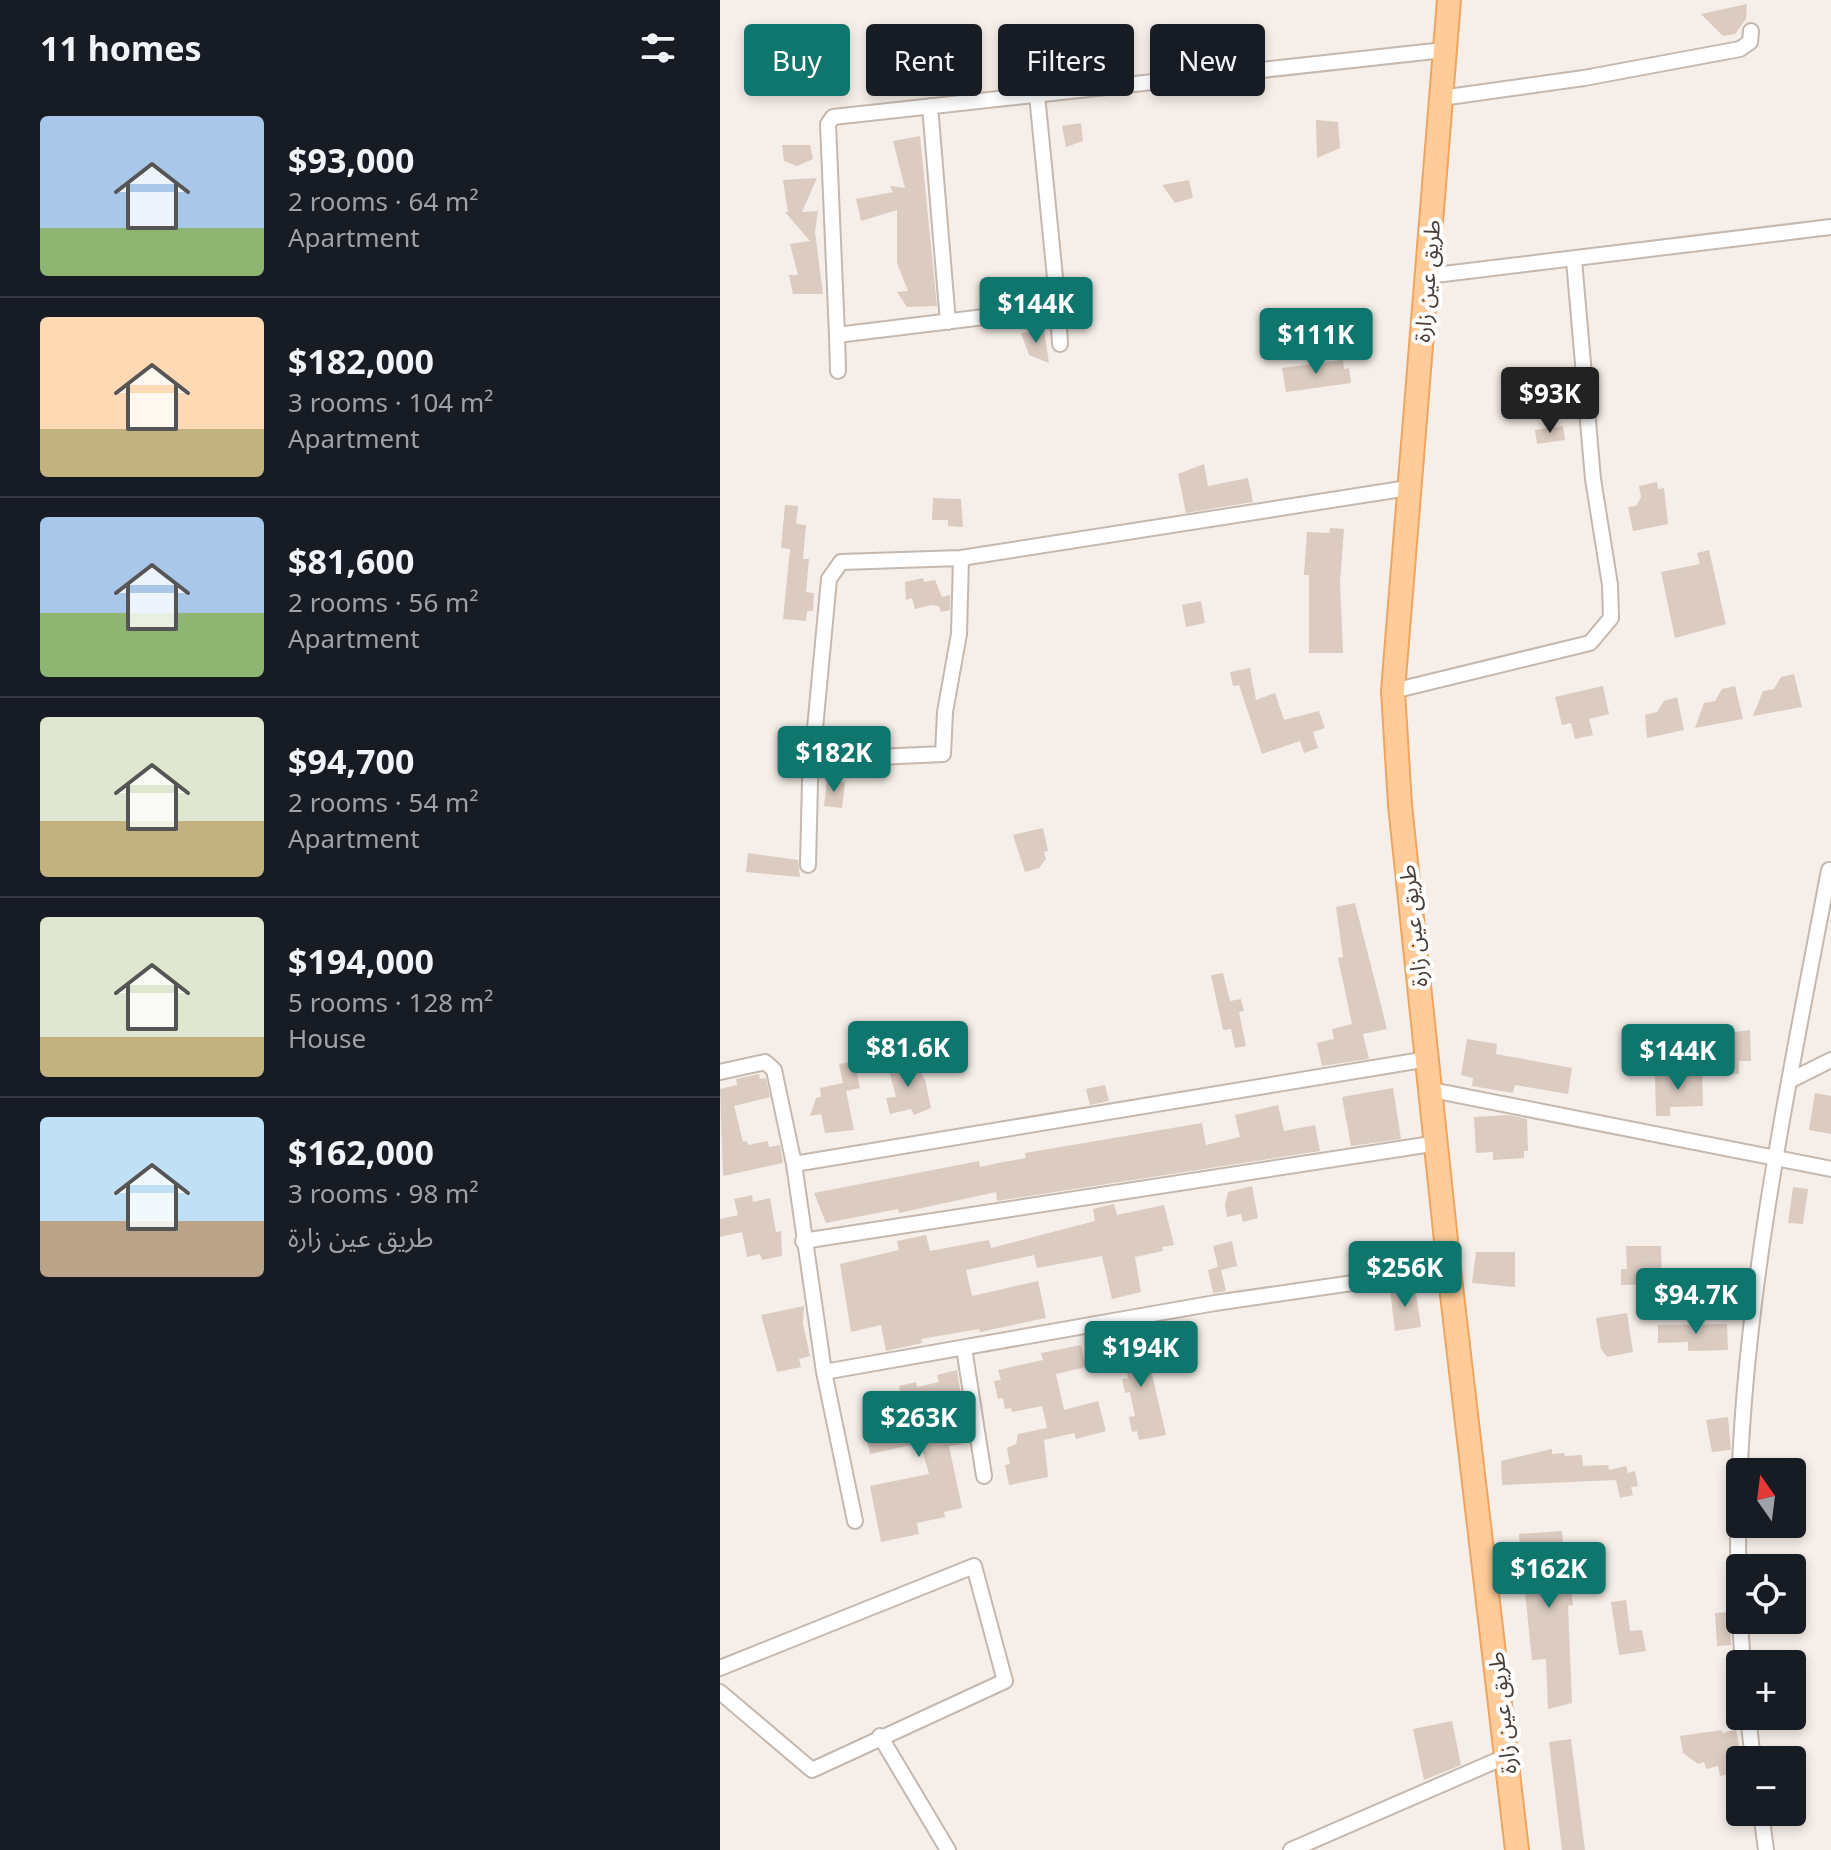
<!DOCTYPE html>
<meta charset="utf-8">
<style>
body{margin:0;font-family:"Noto Sans","Noto Sans Arabic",sans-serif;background:#20242c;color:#f1f3f6;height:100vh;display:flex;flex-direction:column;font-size:30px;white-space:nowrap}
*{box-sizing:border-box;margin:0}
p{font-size:26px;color:#9ea1a6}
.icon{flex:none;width:44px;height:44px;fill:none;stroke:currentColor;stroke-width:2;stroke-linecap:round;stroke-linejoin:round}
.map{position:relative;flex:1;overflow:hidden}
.side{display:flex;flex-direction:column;background:#171b24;width:720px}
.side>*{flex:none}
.hud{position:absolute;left:24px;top:24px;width:760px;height:72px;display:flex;gap:16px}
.needle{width:52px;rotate:346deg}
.fabs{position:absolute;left:1006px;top:1458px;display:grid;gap:16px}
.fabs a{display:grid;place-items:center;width:80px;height:80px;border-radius:8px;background:#171b24;box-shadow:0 4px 12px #0003;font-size:40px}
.price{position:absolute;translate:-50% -68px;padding:0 18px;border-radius:8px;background:#0f766e;color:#fff;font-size:26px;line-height:52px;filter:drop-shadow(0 2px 4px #0008)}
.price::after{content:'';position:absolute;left:50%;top:48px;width:24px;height:18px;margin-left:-12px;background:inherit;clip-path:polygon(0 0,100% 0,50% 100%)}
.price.on{background:#222;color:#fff}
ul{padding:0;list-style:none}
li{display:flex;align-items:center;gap:24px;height:200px;padding:0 40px}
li+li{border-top:2px solid #363941}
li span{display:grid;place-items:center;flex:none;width:224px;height:160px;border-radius:8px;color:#555}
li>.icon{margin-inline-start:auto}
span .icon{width:96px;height:96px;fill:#fffc;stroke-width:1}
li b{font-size:34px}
h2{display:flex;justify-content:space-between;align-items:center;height:96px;padding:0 40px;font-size:34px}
.tag{padding:0 28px;border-radius:8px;background:#171b24;box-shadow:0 4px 12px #0003;font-size:28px;line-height:72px}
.tag.on{background:#0f766e;color:#fff}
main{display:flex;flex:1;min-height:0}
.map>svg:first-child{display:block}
.building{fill:#dbcbc1}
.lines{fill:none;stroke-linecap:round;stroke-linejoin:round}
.street-casing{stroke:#c5b8ae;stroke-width:18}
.primary-casing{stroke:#eda560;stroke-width:26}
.street{stroke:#fff;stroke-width:14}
.primary{stroke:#fc9;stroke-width:22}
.labels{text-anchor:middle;stroke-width:8;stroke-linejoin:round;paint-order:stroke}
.street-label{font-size:22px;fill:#4a3e37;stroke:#fff}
</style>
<main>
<section class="side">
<h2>11 homes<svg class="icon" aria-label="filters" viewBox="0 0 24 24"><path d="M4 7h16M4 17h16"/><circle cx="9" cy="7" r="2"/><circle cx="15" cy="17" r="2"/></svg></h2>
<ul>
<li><span style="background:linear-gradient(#a9c7e8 70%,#8fb573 0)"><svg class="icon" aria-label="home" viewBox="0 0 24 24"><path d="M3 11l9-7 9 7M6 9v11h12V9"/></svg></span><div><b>$93,000</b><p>2 rooms · 64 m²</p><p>Apartment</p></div></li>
<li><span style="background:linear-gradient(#ffd9b3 70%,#c2b280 0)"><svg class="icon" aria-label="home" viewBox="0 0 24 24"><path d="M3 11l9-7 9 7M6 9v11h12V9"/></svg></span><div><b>$182,000</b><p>3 rooms · 104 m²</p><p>Apartment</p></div></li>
<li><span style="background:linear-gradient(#a9c7e8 60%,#8fb573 0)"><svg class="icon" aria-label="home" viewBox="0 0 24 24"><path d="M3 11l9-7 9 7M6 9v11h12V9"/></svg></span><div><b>$81,600</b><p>2 rooms · 56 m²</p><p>Apartment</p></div></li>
<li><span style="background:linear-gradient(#dfe7d0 65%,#c2b280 0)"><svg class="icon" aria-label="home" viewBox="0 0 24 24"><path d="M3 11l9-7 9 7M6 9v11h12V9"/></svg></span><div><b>$94,700</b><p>2 rooms · 54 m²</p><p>Apartment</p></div></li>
<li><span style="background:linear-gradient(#dfe7d0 75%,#c2b280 0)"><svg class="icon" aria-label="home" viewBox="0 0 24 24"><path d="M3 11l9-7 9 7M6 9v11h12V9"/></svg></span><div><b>$194,000</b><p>5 rooms · 128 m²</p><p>House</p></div></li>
<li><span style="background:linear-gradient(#bfe0f5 65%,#b9a48a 0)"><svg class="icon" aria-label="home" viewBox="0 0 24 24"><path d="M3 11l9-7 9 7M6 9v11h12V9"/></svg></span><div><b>$162,000</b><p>3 rooms · 98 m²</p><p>طريق عين زارة</p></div></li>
</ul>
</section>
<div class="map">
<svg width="1111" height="1850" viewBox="0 0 1111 1850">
<rect width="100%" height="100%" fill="#f6efe9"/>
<path class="building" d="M1027,4L1026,19L1015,34L1003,36L981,14Z
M248,49L256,77L238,78L230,50Z
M596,120L618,122L620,148L597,158Z
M361,123L363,141L346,147L342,126Z
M200,136L217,306L187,307L177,292L188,291L177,263V210L141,221L136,199L173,192L170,186L185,188L173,141Z
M62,145H90L93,159L77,166L64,161Z
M97,178L82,212L98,211L95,232L103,294H73L69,275H78L70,244L90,241L65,212H68L63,180Z
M469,180L473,198L455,203L442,185Z
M324,330L329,363L309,355L301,333Z
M623,360L624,369L629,368L631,383L566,392L562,368Z
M843,426L845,440L817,444L815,430Z
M484,464L488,486L528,478L533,502L466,513L458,474Z
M937,482L938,489L944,488L948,524L913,531L908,507L916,506L921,497L919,486Z
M213,498L241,499L243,527L228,526V520H212Z
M65,505L78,506L76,524L86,525L83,559H89L86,592L94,593L93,611H87L86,621L63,619L70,549L61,548Z
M610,528L624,529L620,582L623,653H589V575H584L587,532L609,533Z
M989,550L1006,624L955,638L941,572L980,564L977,553Z
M203,578L204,582L215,580L222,597L230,595V610L221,612L219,606L211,605L195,609L192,598L186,600L185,582Z
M481,601L485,623L466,627L462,605Z
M530,668L536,700L555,693L564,720L599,711L605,728L593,732L598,748L584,753L580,741L542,754L519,685L513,686L510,672Z
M1074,674L1082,707L1033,716L1043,691L1054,689L1061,677Z
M883,686L889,714L869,719L873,735L855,739L851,723L842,725L835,697Z
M1015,686L1023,719L975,728L984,703L995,701L1002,689Z
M957,697L964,730L927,738L925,715L937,712L944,701Z
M107,780L125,782L122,808L104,806Z
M323,828L328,851L324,852L326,859L319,868L305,872L293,835Z
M28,853L78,860L80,877L26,872Z
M635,903L667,1029L643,1034L649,1059L602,1066L597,1043L614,1039L612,1029L632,1024L618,958L623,957L616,907Z
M503,973L510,1001L521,999L524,1011L519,1012L526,1046L515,1048L511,1029L503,1030L491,975Z
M1030,1030L1031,1061H1019V1074L985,1075L984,1044L999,1043V1034Z
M747,1039L777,1044L776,1054L852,1068L848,1094L795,1085L793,1093L752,1086L753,1078L741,1075Z
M185,1059L196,1066L205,1079L211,1108L194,1115L191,1109L170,1114L166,1098L176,1097L169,1071L176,1070L174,1062Z
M134,1061L140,1088L126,1091L134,1130L105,1133L101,1114L90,1116L96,1098L101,1097L100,1088L123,1083L119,1064Z
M982,1072L983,1106L950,1107V1116H936L935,1075Z
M39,1074L40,1079L46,1078L50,1097L14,1106L23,1142L27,1141L28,1145L48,1141L49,1147L60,1145L63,1163L3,1176L0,1089L17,1085L16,1079Z
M385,1085L389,1101L370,1105L366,1089Z
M673,1088L681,1139L631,1146L622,1097Z
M1095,1093L1111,1096V1134L1089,1130Z
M558,1105L564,1131L595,1125L600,1151L277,1201L276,1192L179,1213L178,1209L106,1223L94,1193L259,1161L260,1167L278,1163L306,1158L305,1153L482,1123L486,1145L520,1137L515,1115Z
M789,1115L807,1119L808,1151H804V1158L773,1160V1152L756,1153L754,1117Z
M532,1186L538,1218L523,1222L521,1214L507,1217L505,1205L508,1192Z
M1073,1187L1088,1189L1083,1224L1068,1223Z
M32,1195L33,1202L50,1198L56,1232L61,1231L62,1256L42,1260L40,1254L27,1257L22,1232L0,1237V1219L18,1215L14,1199Z
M394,1204L397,1215L444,1205L454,1245L442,1247L443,1251L415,1257L421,1292L392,1299L382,1256L317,1268L314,1255L246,1270L252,1296L318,1281L326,1318L260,1332L259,1329L201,1339L202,1343L166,1351L161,1325L131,1332L120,1264L179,1250L177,1241L206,1235L210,1251L269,1240L271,1248L375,1221L373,1209Z
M512,1241L517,1266L501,1270L506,1291L493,1293L488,1270L498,1267L493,1246Z
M906,1246H941L942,1284L901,1285V1269H907Z
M756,1252H795V1287L752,1283Z
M695,1287L701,1327L675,1331L670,1290Z
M84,1306L83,1324L90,1356L79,1359L81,1367L57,1372L41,1315Z
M907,1313L913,1352L887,1357L881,1349L876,1318Z
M1007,1324L1008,1350L968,1351V1342L938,1343V1325Z
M423,1335L446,1435L419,1440L417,1431L412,1432L409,1417L415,1416L410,1392L405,1393L402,1379L408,1378L404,1355L398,1356L395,1341Z
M361,1345L366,1367L336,1374L344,1410L378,1401L386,1431L356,1439L354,1433L324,1440L328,1477L289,1485L285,1465L290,1464L287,1448L296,1444L298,1434L327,1428L322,1406L292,1412L291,1408L285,1409L283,1398L278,1399L274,1381L281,1380L278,1370L323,1360L321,1353Z
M237,1370L241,1396L233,1398L242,1444L229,1446L242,1508L224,1512L225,1517L197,1523L199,1534L161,1542L150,1486L209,1474L200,1443L150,1454L144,1429L186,1420L179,1386L196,1382L197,1387L219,1382L217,1375Z
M1008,1417L1011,1450L992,1452L986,1420Z
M832,1449V1454L844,1453L845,1456L862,1455L863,1466L888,1465L889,1470L906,1466L908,1473L915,1471L918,1486L911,1487L913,1495L900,1498L896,1480L782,1485L781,1461Z
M842,1531L845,1570H849L853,1605L848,1606L852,1703L828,1709L826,1659L812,1660L799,1534Z
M906,1600L910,1631L922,1630L926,1651L899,1655L891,1602Z
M1009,1612L1011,1645L997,1646L995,1613Z
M732,1721L741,1765L704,1780L693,1729Z
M1002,1730V1733L1016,1730L1022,1759L1013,1761L1016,1773L1000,1776L998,1766L986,1769L984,1762L978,1764L963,1753L960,1736Z
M851,1739L865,1850H842L829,1742Z"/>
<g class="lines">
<defs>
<path id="street" d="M317,95L338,308L117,335L108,124L113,117L724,50
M721,98L864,78L1020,49L1030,42L1031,31
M210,106L228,322
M707,276L1111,227
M338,308L340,344
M117,335L118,371
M673,691L870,643L891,618L890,585L873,479L854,260
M92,760L223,754L225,712L239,634L241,558
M88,865L90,782L109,579L121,562L241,558L688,488
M0,1072L45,1062L54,1070L74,1164L104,1372L135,1521
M1069,1081L1111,1060
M712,1090L1111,1169
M74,1164L708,1059
M83,1241L718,1143
M244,1348L264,1476
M104,1372L495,1303L729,1269
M1023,1664C1000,1397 1060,1131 1109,870
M0,1668L254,1566L285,1681L92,1770L0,1692
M1028,1716L1033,1760
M160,1736L228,1850
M1041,1812L1046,1850
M571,1850L787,1756"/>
<path id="primary" d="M729,0L673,691L680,805L729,1269L797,1850"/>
</defs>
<use href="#street" class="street-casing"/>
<use href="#primary" class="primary-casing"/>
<use href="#street" class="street"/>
<use href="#primary" class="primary"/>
</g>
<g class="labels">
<g class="street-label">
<text transform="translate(707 281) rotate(-85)" y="8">طريق عين زارة</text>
<text transform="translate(693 926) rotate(-96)" y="8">طريق عين زارة</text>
<text transform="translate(782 1713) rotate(-96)" y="8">طريق عين زارة</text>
</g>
</g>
</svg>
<div class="fabs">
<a><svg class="needle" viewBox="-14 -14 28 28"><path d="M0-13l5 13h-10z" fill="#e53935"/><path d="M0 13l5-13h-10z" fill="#9ea1a6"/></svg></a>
<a><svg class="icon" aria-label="locate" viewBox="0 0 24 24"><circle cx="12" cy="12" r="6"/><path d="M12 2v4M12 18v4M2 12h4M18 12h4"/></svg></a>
<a>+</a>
<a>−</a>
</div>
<b class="price" style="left:316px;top:345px">$144K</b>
<b class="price" style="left:596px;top:376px">$111K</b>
<b class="price on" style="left:830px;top:435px">$93K</b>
<b class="price" style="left:114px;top:794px">$182K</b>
<b class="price" style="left:188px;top:1089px">$81.6K</b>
<b class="price" style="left:958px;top:1092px">$144K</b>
<b class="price" style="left:685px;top:1309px">$256K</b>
<b class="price" style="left:976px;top:1336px">$94.7K</b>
<b class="price" style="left:421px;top:1389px">$194K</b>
<b class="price" style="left:199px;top:1459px">$263K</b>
<b class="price" style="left:829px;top:1610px">$162K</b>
<div class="hud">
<a class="tag on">Buy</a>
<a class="tag">Rent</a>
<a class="tag">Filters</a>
<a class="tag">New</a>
</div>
</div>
</main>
